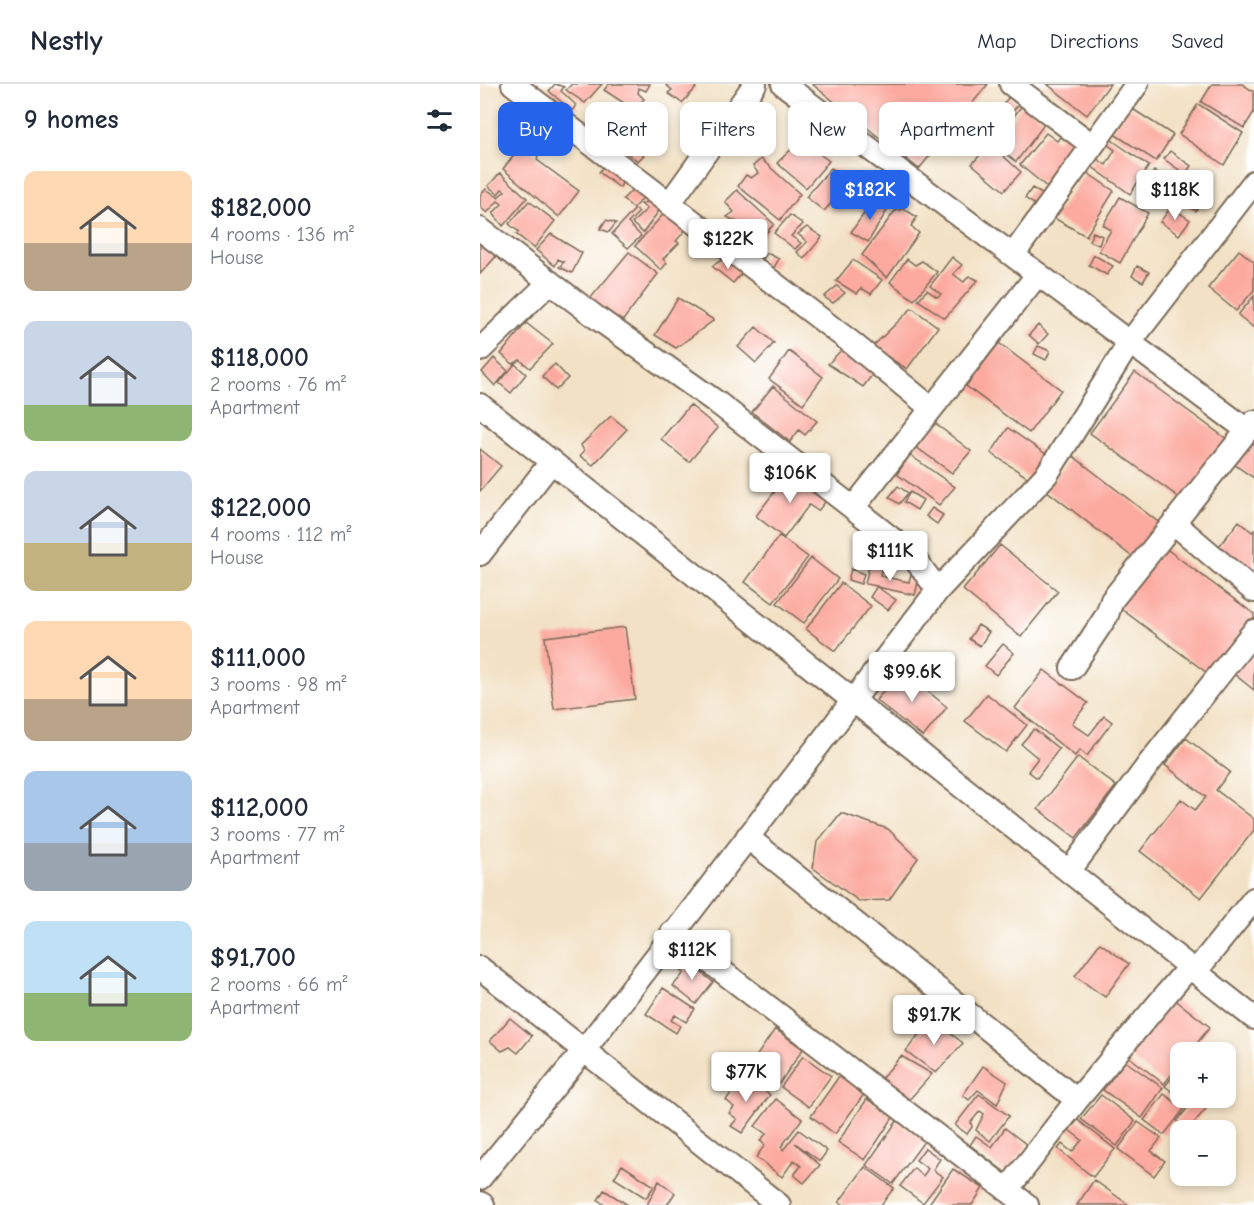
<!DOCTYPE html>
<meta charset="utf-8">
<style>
body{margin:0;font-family:"Comic Neue",sans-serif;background:#f6f6f7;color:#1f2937;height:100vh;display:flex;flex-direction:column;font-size:22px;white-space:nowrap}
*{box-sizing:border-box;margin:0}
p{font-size:20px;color:#747a83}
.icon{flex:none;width:33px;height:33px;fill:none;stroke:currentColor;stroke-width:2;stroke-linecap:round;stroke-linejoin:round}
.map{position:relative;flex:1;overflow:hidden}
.panel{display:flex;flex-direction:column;background:#fff;width:480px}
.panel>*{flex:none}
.guide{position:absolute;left:18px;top:18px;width:570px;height:54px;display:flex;gap:12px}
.fabs{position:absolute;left:690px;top:958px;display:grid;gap:12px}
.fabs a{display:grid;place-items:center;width:66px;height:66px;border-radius:12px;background:#fff;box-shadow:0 3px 9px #0003;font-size:30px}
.price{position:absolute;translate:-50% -51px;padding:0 14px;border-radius:6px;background:#fff;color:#222;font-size:20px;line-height:39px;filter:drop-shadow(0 2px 3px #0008)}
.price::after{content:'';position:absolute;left:50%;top:36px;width:18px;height:14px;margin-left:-9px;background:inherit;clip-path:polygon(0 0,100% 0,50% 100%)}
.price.active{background:#2563eb;color:#fff}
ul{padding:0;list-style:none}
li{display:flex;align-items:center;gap:18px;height:150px;padding:0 24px}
li span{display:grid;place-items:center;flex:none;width:168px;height:120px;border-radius:12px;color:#555}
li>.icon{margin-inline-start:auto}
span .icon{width:72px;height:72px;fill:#fffc;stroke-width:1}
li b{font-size:26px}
h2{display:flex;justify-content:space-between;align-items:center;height:72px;padding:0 24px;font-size:26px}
.tag{padding:0 21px;border-radius:12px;background:#fff;box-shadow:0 3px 9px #0003;font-size:21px;line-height:54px}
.tag.active{background:#2563eb;color:#fff}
header{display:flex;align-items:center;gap:36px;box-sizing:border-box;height:84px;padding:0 30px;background:#fff;border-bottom:2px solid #e0e1e3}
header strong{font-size:28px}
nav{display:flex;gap:33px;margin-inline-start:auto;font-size:21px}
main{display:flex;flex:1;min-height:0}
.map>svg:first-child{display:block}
.building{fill:#fcaa9f}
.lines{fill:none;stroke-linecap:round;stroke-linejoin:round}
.street-casing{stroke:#7b6a58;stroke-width:26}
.street{stroke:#fff;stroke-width:22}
</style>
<header>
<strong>Nestly</strong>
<nav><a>Map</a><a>Directions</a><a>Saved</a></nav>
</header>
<main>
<section class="panel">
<h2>9 homes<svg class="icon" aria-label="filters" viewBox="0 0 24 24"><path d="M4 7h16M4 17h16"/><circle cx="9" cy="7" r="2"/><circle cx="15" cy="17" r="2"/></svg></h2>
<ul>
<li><span style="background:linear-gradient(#ffd9b3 60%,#b9a48a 0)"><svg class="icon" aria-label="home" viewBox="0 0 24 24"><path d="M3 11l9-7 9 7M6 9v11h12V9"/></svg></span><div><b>$182,000</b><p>4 rooms · 136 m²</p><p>House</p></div></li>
<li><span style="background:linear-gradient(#c9d6e8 70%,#8fb573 0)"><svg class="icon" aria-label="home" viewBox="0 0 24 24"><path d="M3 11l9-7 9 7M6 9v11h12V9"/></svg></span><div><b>$118,000</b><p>2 rooms · 76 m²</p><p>Apartment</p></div></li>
<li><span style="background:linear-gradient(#c9d6e8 60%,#c2b280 0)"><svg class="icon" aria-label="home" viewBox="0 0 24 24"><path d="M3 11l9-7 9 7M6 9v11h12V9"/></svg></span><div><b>$122,000</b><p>4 rooms · 112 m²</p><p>House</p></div></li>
<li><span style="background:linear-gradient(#ffd9b3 65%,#b9a48a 0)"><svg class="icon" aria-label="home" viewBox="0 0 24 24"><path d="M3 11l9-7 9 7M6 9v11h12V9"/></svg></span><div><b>$111,000</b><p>3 rooms · 98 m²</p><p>Apartment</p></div></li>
<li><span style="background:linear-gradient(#a9c7e8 60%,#9aa5b1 0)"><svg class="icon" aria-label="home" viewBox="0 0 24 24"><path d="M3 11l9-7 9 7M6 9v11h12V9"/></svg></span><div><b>$112,000</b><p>3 rooms · 77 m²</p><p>Apartment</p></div></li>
<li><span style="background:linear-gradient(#bfe0f5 60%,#8fb573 0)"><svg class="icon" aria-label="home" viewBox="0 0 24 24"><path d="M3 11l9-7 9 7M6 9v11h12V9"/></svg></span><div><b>$91,700</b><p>2 rooms · 66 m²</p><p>Apartment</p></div></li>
</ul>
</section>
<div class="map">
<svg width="774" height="1121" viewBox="0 0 774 1121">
<rect width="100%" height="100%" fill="#fff"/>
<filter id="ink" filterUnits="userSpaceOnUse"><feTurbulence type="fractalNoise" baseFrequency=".0167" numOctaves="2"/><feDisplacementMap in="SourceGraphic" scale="12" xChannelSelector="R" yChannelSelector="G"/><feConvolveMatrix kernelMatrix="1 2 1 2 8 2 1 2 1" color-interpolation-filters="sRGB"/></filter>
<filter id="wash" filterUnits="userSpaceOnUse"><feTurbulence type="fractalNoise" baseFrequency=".008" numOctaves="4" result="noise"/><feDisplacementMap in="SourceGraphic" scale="24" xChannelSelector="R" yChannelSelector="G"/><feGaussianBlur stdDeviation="1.35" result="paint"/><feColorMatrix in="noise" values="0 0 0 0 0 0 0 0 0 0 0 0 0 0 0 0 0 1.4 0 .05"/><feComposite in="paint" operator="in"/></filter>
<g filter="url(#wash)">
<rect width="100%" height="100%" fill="#f2e1c4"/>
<g id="blocks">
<path class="building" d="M75,0L84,3L81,7L96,21L92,27L69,7Z
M92,0H122L105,19L86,6Z
M129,0H170L166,7L159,4L158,9L164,15L154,26L170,38L166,43L181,53L158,77L128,55L149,29L147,24H142L144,19L124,6Z
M185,0H212L216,4L202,19L188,9L192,6Z
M332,0H508L439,85Z
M567,0H630L607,31Z
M732,0H762L774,8V28L764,44L721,18Z
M529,13L538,21L527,34L518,26Z
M543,20L566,38L536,78L513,60Z
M718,20L763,49L744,81L699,50Z
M648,22L693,51L676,77L631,48Z
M65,29L95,52L84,67L76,60L82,51L60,36Z
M65,43L67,49L77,51L73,59L60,50Z
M585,47L603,61L568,104L540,81L566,49L577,57Z
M488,50L499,58L490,70L479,62Z
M626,52L669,82L650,110L611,82L616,74L626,81L635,66L624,58Z
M321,56L349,77L326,104L297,79Z
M510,60L541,88L524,107L492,80Z
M42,61L58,72L57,76L99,107L79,133L23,85Z
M690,67L711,82L705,90L684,75Z
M281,75L320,110L300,136L258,102L266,91L271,94L278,89L273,82Z
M127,78L144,93L140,104L119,88Z
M351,84L359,89L351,97L357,102L365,92L378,104L366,121L356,114L344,127L326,113Z
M674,87L699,104L692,113L668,97Z
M606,88L634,107L606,152L574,134Z
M20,89L47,114L23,142L13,129L22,120L18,117L7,129L0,123V111L6,105L18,113L25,107L22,105L18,110L8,102Z
M708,101L725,110L716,127L699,118Z
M552,104L565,112L558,123L545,114Z
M153,105L164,113L153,124L143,115Z
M257,106L294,140L269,169L243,150L257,138L247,133L254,128L245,118Z
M640,113L668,129L640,179L619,167L631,146L623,141Z
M171,116L183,121L163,149L152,139L167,125L161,120Z
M49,117L75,137L54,164L36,150L39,148L29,140Z
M393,117L408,125L388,158L371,148Z
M691,123L710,136L699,151L680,138Z
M155,125L159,128L148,139L161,152L148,164L132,150Z
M188,125L209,142L196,157L199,159L183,175L187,179L181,186L155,162Z
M424,125L437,133L431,142L439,149L407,194L382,171L415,127Z
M310,131L323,140L311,152L321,159L315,165L294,149Z
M126,136L136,139L129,148L120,145Z
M327,143L342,153L324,175L317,168L327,158L318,150Z
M613,148L622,152L619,161L609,157Z
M71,150L102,169L92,189L79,183L84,178L78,175L75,182L56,166Z
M0,152L21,167L0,190Z
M759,166L774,178V206L756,227L728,204Z
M149,168L178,190L141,239L109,216Z
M287,169L299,175L293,185L280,179Z
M614,171L633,182L627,191L609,181Z
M472,173L482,181L473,190L484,198L489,192L498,196L465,234L438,216L447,206L457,213L461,210L450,202Z
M245,174L262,189L253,199L232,182Z
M427,175L435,181L442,177L457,188L434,216L410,198Z
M373,176L402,196L391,210L381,204L377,210L356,197Z
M657,182L669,188L663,198L652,192Z
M357,202L365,209L353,219L344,213Z
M774,212V244L758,231Z
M198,214L234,236L196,264L175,251Z
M432,224L458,243L427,285L392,263Z
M46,239L73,260L50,284L40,276L33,280L21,270Z
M558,241L568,250L559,260L549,251Z
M276,243L294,259L276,279L258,263Z
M519,259L581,306L549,349L486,302Z
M366,261L395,287L383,303L348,280Z
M558,262L570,267L566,276L554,270Z
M309,267L343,293L323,320L289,295Z
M14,274L28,287L15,302L2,288Z
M35,280L46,290L31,309L19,299Z
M75,280L88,294L76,306L62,292Z
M655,288L748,356L704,417L610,349Z
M293,302L337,337L325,351L319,346L310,358L272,328Z
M210,321L238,344L209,378L181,355Z
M131,332L147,345L113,381L100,372L104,367L101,361Z
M452,337L491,367L472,389L436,363Z
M528,344L570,373L553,397L511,369Z
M774,355V394L755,381Z
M0,365L21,382L0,407Z
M430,371L475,403L459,421L417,390Z
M593,372L682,441L655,475L566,406Z
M311,386L348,414L338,427L329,421L304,454L276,432Z
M418,402L428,409L419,420L409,413Z
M430,408L443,416L437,426L424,418Z
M452,424L463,431L457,440L446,432Z
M759,437L772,448L774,446V493L736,466Z
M299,452L328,473L293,519L265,498Z
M520,461L578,507L541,553L483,506Z
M681,461L774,530V542L734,594L636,521Z
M392,470L404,473L400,492L429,498L434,479L442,481L435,511L397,503L416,516L408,526L390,513L397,502L385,500Z
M331,474L358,495L324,539L297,519Z
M371,485L384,490L381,500L368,496Z
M361,499L391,522L355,567L326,545Z
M498,541L509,548L500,562L489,555Z
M145,543L155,615L74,625L65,553Z
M523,560L534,569L516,591L505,582Z
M774,564V606L754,590Z
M422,586L467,623L443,653L396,616Z
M564,586L608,619L592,639L609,651L624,632L632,638L607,672L600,666L595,672L535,624Z
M507,610L547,641L526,668L485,637Z
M554,645L579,665L557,694L548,687L558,674L541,660Z
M706,654L750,688L736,706L774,735V746L721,814L660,767L701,715L715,726L726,713L685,681Z
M598,673L636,702L596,754L558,725Z
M361,729L408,745L438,774L409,816L379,817L333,784L337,758Z
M620,859L649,880L625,913L595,892Z
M202,873L233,898L216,920L193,902L204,889L195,882Z
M183,904L215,925L206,938L195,931L191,936L200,942L196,949L166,930Z
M694,915L730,943L709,969H700V980L684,1000L648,972Z
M30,934L52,952L38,969L30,963L22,967L10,957Z
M451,935L483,959L456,989L426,967Z
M295,945L323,965L295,1006L267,986Z
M323,972L351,992L329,1023L301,1003Z
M421,972L452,990L428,1017L401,995Z
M645,977L683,1004L662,1034L623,1006Z
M503,982L527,998L517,1020L498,1006L489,1016L483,1011Z
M700,984V1014H735L708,1046L697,1037L709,1022L685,1002Z
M360,991L385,1009L355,1050L331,1032Z
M264,992L290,1011L262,1049L251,1042L257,1035L249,1029L254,1023L246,1016Z
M499,1010L529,1032L510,1057L496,1046L504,1030L500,1027L491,1038L492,1043L487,1050L475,1041Z
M684,1010L704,1025L684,1051L664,1036Z
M621,1011L655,1037L637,1062L601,1035Z
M296,1015L322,1035L301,1063L303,1066L319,1046L347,1067L340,1077L315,1059L340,1081L324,1099L314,1091L321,1082L314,1076L302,1093L276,1073L285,1061L280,1057L286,1050L275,1042Z
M387,1015L414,1032L385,1076L358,1058Z
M598,1036L635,1065L613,1093L578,1065L582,1060L592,1068L602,1056L589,1046Z
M417,1037L445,1056L413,1100L386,1081Z
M658,1038L681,1054L671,1067L685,1077L674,1092L638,1065Z
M525,1044L547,1061L526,1089L490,1061L496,1052L512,1063Z
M445,1064L460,1075L453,1086L463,1093L443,1119L420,1102L434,1084L443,1092L448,1085L436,1076Z
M142,1081L174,1102L166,1114L134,1094Z
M385,1083L414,1104L401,1121H364L359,1118Z
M473,1085L503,1104L492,1121H448Z
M614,1096L649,1121H597Z
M179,1097L195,1109L187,1121H167Z
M124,1106L148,1121H125L118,1116Z"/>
</g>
</g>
<g filter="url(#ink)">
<use href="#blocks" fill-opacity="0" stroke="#7b6a58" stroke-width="1.5"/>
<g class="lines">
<defs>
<path id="street" d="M33,0L372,259L451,324
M303,0L767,346
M531,0L612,61
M189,120L275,0
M0,145L117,234L239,320L373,424L431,470L458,506
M533,171L657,0
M0,266L70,198
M0,321L774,934
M373,424L558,190
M694,439L774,507
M0,470L72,377
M592,584L627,531L632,516L774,338
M267,753L597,1016
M590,786L671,677L774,547
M192,849L547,1121
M0,884L299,1121
M716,887L774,815
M0,1094L105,965L458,506L567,390L650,258L774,98
M527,1106L597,1016L710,882
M0,1119L3,1121"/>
</defs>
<use href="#street" class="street-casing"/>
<use href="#street" class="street"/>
</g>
</g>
</svg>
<div class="fabs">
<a>+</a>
<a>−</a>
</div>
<b class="price active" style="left:390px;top:137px">$182K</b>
<b class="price" style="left:695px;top:137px">$118K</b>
<b class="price" style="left:248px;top:186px">$122K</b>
<b class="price" style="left:310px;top:420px">$106K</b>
<b class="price" style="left:410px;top:498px">$111K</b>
<b class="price" style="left:432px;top:619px">$99.6K</b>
<b class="price" style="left:212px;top:897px">$112K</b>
<b class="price" style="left:454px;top:962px">$91.7K</b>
<b class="price" style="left:266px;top:1019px">$77K</b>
<div class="guide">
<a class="tag active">Buy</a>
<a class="tag">Rent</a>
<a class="tag">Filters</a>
<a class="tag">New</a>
<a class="tag">Apartment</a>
</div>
</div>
</main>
